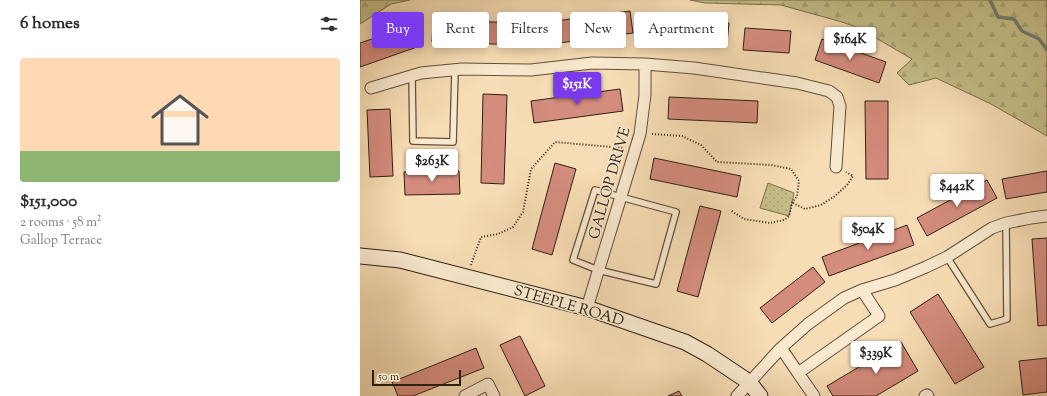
<!DOCTYPE html>
<meta charset="utf-8">
<style>
body{margin:0;font-family:"Sorts Mill Goudy",serif;background:#f7f7f7;color:#2b2b33;height:100vh;display:flex;flex-direction:column;font-size:15px;white-space:nowrap}
*{box-sizing:border-box;margin:0}
p{font-size:13px;color:#7c7c81}
.icon{flex:none;width:22px;height:22px;fill:none;stroke:currentColor;stroke-width:2;stroke-linecap:round;stroke-linejoin:round}
.map{position:relative;flex:1;overflow:hidden}
.sheet{display:flex;flex-direction:column;background:#fff;width:360px}
.sheet>*{flex:none}
.hud{position:absolute;left:12px;top:12px;width:380px;height:36px;display:flex;gap:8px}
.scale{position:absolute;left:12px;bottom:10px;width:89px;box-sizing:border-box;padding-left:4px;border:2px solid #2e2014;border-top:0;font-size:11px;line-height:14px;white-space:nowrap;color:#2e2014;-webkit-text-stroke:3px #fae9cf;paint-order:stroke}
.price{position:absolute;translate:-50% -34px;padding:0 9px;border-radius:4px;background:#fff;color:#222;font-size:13px;line-height:26px;filter:drop-shadow(0 1px 2px #0008)}
.price::after{content:'';position:absolute;left:50%;top:24px;width:12px;height:9px;margin-left:-6px;background:inherit;clip-path:polygon(0 0,100% 0,50% 100%)}
.price.active{background:#7c3aed;color:#fff}
ul{padding:0;list-style:none}
li{display:grid;align-content:center;gap:8px;height:212px;padding:0 20px}
li span{display:grid;place-items:center;height:124px;border-radius:4px;color:#555}
li>.icon{margin-inline-start:auto}
span .icon{width:72px;height:72px;fill:#fffc;stroke-width:1}
li b{font-size:17px}
h2{display:flex;justify-content:space-between;align-items:center;height:48px;padding:0 20px;font-size:17px}
.chip{padding:0 14px;border-radius:4px;background:#fff;box-shadow:0 2px 10px #0003;font-size:14px;line-height:36px}
.chip.active{background:#7c3aed;color:#fff}
main{display:flex;flex:1;min-height:0}
.map>svg:first-child{display:block}
.forest{fill:url(#forest-firs);stroke:#7a6f4e}
.park{fill:url(#park-dots);stroke:#7a6f4e}
.lines{fill:none;stroke-linecap:round;stroke-linejoin:round}
.stream{stroke:#717e70;stroke-width:3.5}
.building{fill:#d48c7d;stroke:#2e2014}
.lane-casing{stroke:#604f3c;stroke-width:8}
.street-casing{stroke:#604f3c;stroke-width:13}
.secondary-casing{stroke:#2e2014;stroke-width:17}
.path{stroke:#2e2014;stroke-width:2;stroke-dasharray:1 2;stroke-linecap:butt}
.lane{stroke:#fae9cf;stroke-width:5.5}
.street{stroke:#fae9cf;stroke-width:11}
.secondary{stroke:#fae9cf;stroke-width:15}
.labels{text-anchor:middle;stroke-width:3;stroke-linejoin:round;paint-order:stroke}
.street-label{font-size:15px;fill:#2e2014;stroke:#fae9cf}
</style>
<main>
<section class="sheet">
<h2>6 homes<svg class="icon" aria-label="filters" viewBox="0 0 24 24"><path d="M4 7h16M4 17h16"/><circle cx="9" cy="7" r="2"/><circle cx="15" cy="17" r="2"/></svg></h2>
<ul>
<li><span style="background:linear-gradient(#ffd9b3 75%,#8fb573 0)"><svg class="icon" aria-label="home" viewBox="0 0 24 24"><path d="M3 11l9-7 9 7M6 9v11h12V9"/></svg></span><div><b>$151,000</b><p>2 rooms · 58 m²</p><p>Gallop Terrace</p></div></li>
</ul>
</section>
<div class="map">
<svg width="687" height="396" viewBox="0 0 687 396">
<defs>
<pattern id="forest-firs" width="22" height="20" patternUnits="userSpaceOnUse"><rect width="22" height="20" fill="#c5be88"/><path d="M5 1l3.5 6h-7zM16 11l3.5 6h-7z" fill="#aaa374"/></pattern>
<pattern id="park-dots" width="8" height="8" patternUnits="userSpaceOnUse"><rect width="8" height="8" fill="#c5be88"/><path d="M2 2h.1M6 6h.1" fill="none" stroke="#aaa374" stroke-width="1.8" stroke-linecap="round"/></pattern>
</defs>
<rect width="100%" height="100%" fill="#f7ddb5"/>
<filter id="stains"><feTurbulence type="fractalNoise" baseFrequency=".005" numOctaves="4"/><feColorMatrix values="0 0 0 0 .2 0 0 0 0 .09 0 0 0 0 .02 0 0 0 .5 -.17"/></filter>
<radialGradient id="worn" r=".72"><stop offset=".6" stop-color="#630" stop-opacity="0"/><stop offset="1" stop-color="#630" stop-opacity=".3"/></radialGradient>
<path class="forest" d="M0,0H50L31,4L0,24Z
M330,0H687V136L631,104L576,78L549,85L537,73L552,59L499,28L482,22L421,5L345,3Z"/>
<path class="park" d="M408,183L434,193L429,216L400,208Z"/>
<g class="lines">
<path class="stream" d="M630,0L638,17L654,19L662,31L679,39L687,50"/>
</g>
<path class="building" d="M270,11L273,33L184,45L181,23Z
M302,15L369,23L367,44L300,36Z
M73,20L162,23V45L72,42Z
M50,26L57,47L0,67V43Z
M385,28L431,31L429,53L383,50Z
M462,39L526,62L519,83L455,60Z
M260,89L263,111L174,123L171,101Z
M123,94L147,95L144,184L121,183Z
M309,97L398,101L397,123L308,119Z
M505,101H528V179H506Z
M30,109L33,176L10,177L7,110Z
M294,158L381,176L377,197L290,179Z
M195,163L216,169L192,255L172,249Z
M99,171L100,194L45,195L44,172Z
M687,171V192L646,199L642,179Z
M627,180L637,198L567,236L557,218Z
M340,206L361,211L338,297L317,291Z
M547,225L554,245L469,276L462,257Z
M687,238V325L678,326L672,239Z
M453,267L465,282L412,323L400,308Z
M578,294L624,367L595,384L550,312Z
M160,336L185,386L165,396L140,345Z
M541,342L558,371L516,396H473L467,386Z
M116,348L124,368L53,396H38L32,382Z
M687,358V392L663,395L659,361Z
M319,391L322,396H308Z"/>
<g class="lines">
<defs>
<path id="lane" d="M52,76L53,141L93,142L95,70
M235,190L316,212L296,284L238,270L213,260Z
M587,257L630,324L647,319L646,223"/>
<path id="street" d="M11,88L61,73L102,69L171,70L232,63L285,64L334,68L437,83L469,91L477,97L480,106L476,167
M227,308L280,134L285,95V64
M421,348L438,373L519,316L502,290
M438,373L454,396
M105,396L128,384L134,396
M377,396L421,348L448,324L484,298L502,290L535,280L566,267L587,257L632,228L646,223L671,218L687,216
M565,396L567,395L568,396"/>
<path id="secondary" d="M0,256L40,260L227,308L325,342L347,354L389,382L400,396"/>
</defs>
<use href="#lane" class="lane-casing"/>
<use href="#street" class="street-casing"/>
<use href="#secondary" class="secondary-casing"/>
<path class="path" d="M292,134L322,136L341,145L357,162L411,165L431,169L439,181L437,196L432,203L429,216L424,220L410,223L384,219L370,210
M433,203L445,209L461,205L475,196L487,185L493,176L486,172
M111,265L121,237L138,234L153,227L163,212L171,169L195,142L263,148"/>
<use href="#lane" class="lane"/>
<use href="#street" class="street"/>
<use href="#secondary" class="secondary"/>
</g>
<g class="labels">
<g class="street-label">
<text transform="translate(249 183) rotate(-74)" y="5">GALLOP DRIVE</text>
<text transform="translate(209 305) rotate(16)" y="5">STEEPLE ROAD</text>
</g>
</g>
<rect width="100%" height="100%" filter="url(#stains)"/>
<rect width="100%" height="100%" fill="url(#worn)"/>
</svg>
<div class="scale">50 m</div>
<b class="price" style="left:490px;top:61px">$164K</b>
<b class="price active" style="left:217px;top:106px">$151K</b>
<b class="price" style="left:72px;top:183px">$263K</b>
<b class="price" style="left:597px;top:208px">$442K</b>
<b class="price" style="left:508px;top:251px">$504K</b>
<b class="price" style="left:516px;top:375px">$339K</b>
<div class="hud">
<a class="chip active">Buy</a>
<a class="chip">Rent</a>
<a class="chip">Filters</a>
<a class="chip">New</a>
<a class="chip">Apartment</a>
</div>
</div>
</main>
